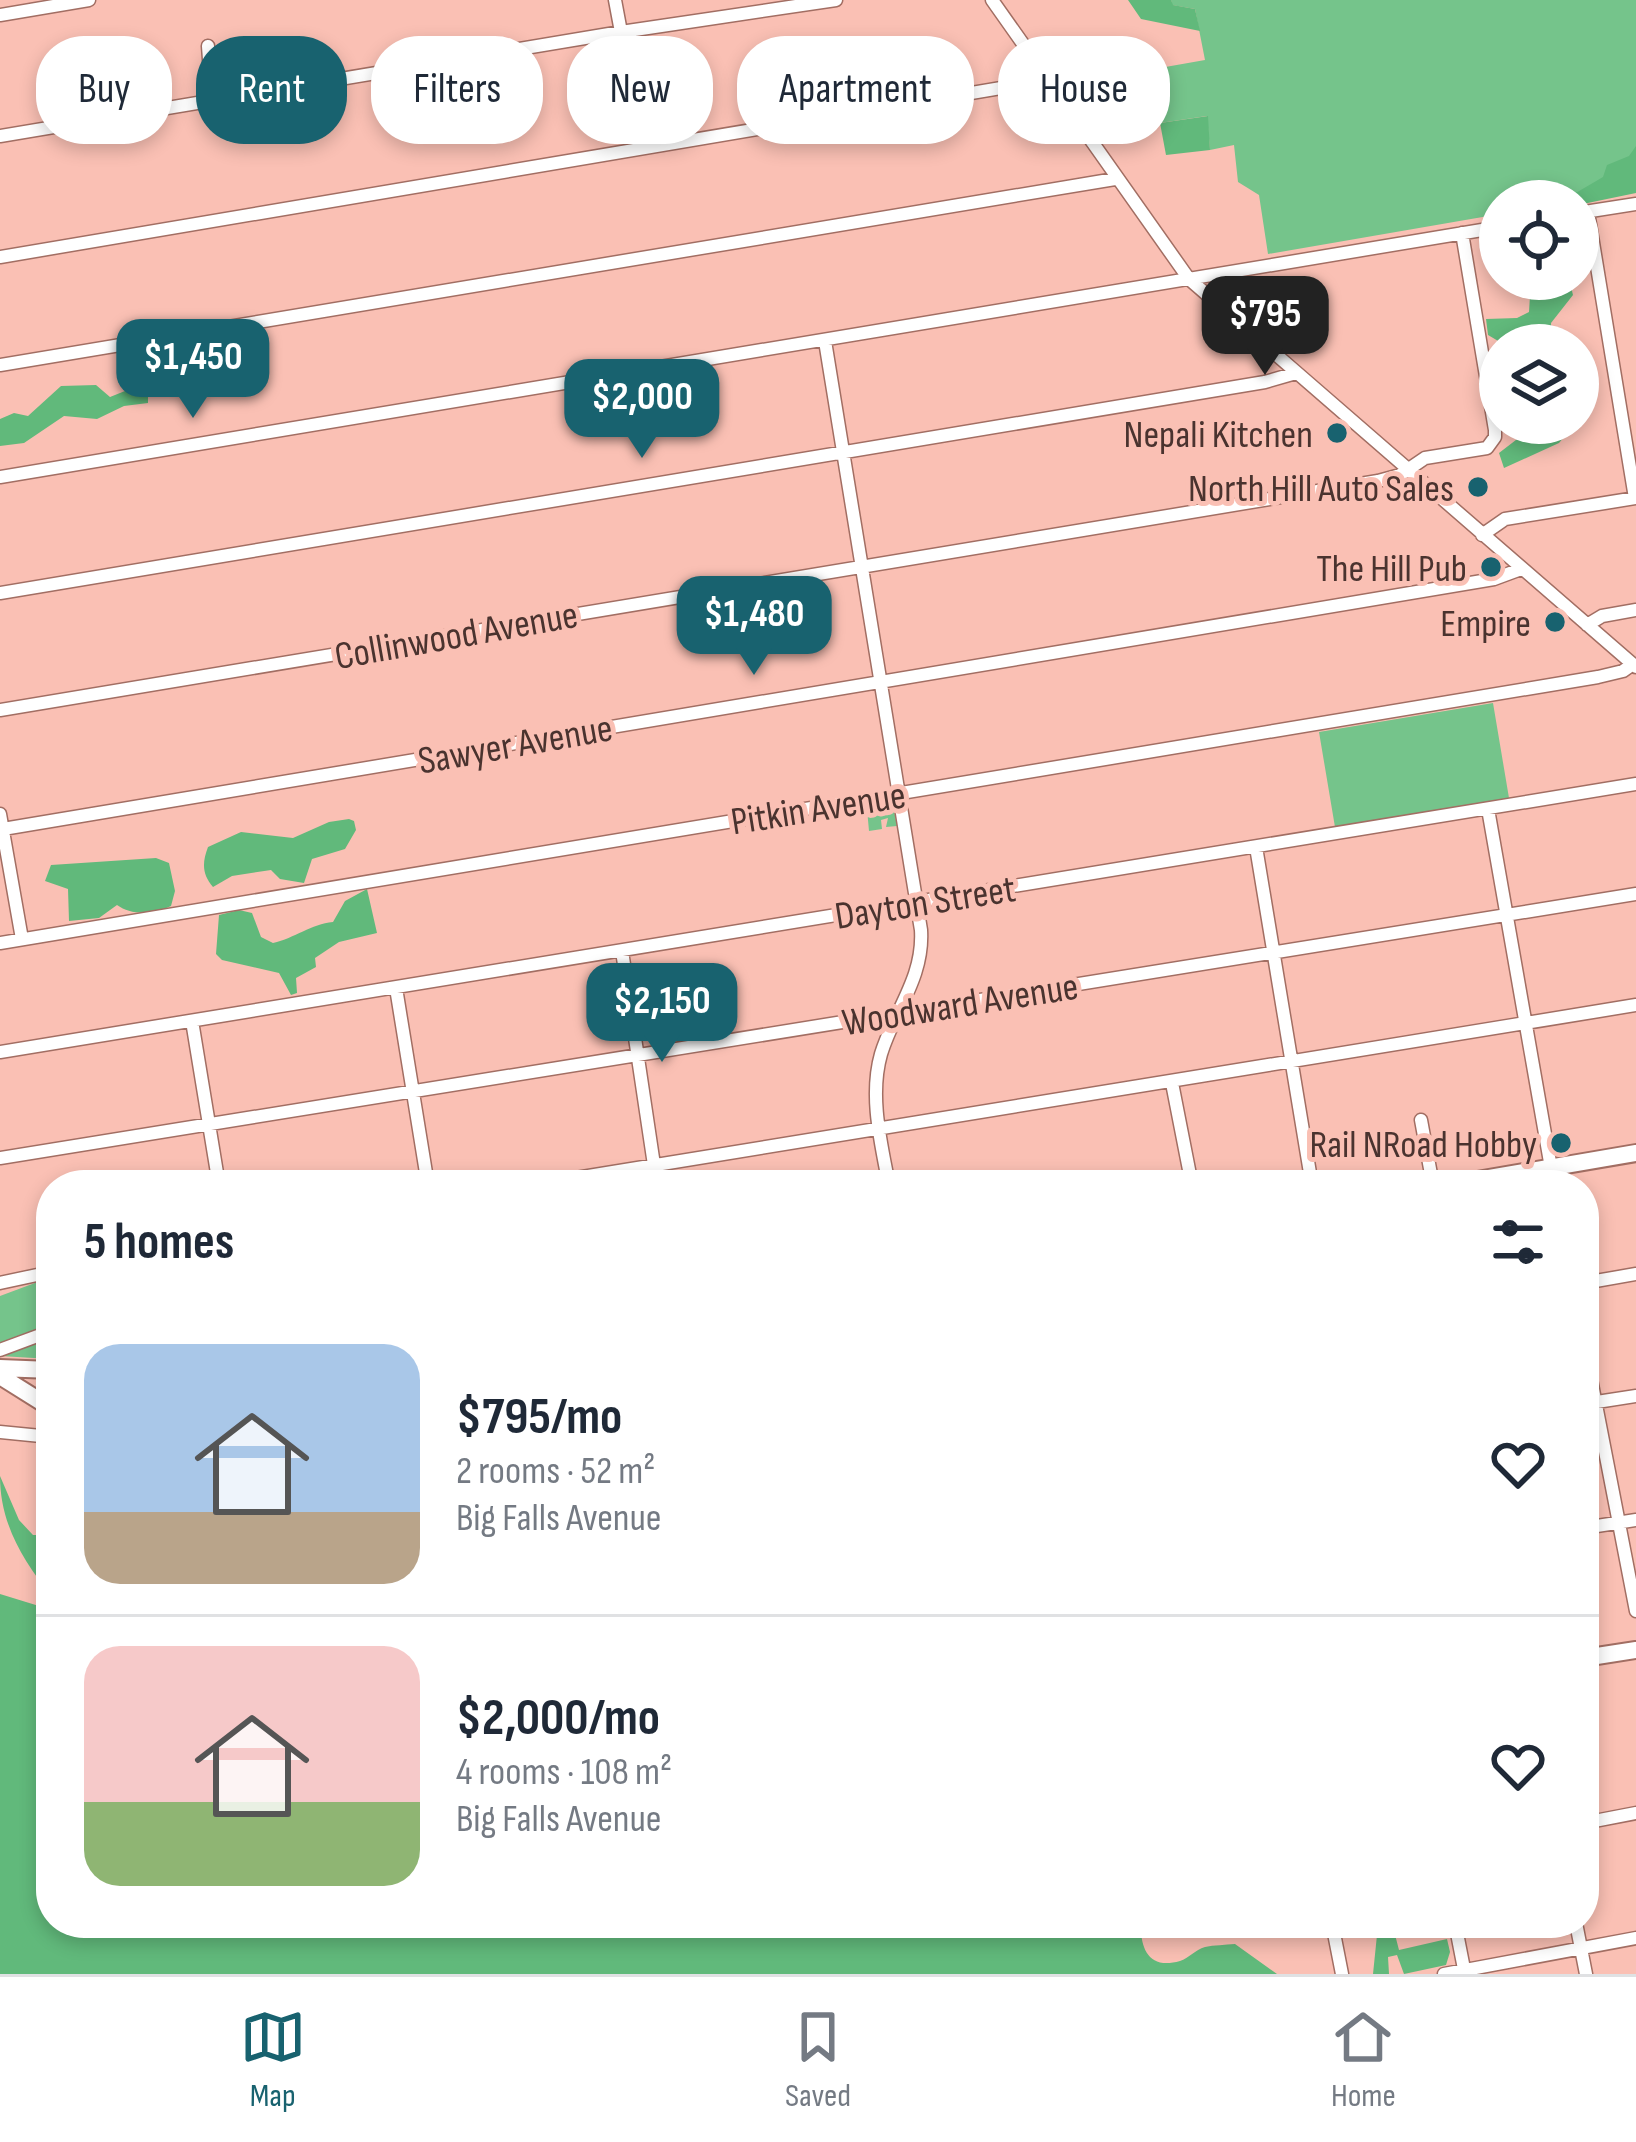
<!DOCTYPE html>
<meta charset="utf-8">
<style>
body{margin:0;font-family:"Sofia Sans Condensed",sans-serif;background:#f6f6f7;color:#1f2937;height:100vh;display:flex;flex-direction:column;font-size:45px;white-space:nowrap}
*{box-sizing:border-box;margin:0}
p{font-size:39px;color:#747a83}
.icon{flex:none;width:66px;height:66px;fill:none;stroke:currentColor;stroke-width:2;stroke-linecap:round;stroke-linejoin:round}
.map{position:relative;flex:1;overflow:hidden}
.sheet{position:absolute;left:36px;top:1170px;width:1563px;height:768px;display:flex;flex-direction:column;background:#fff;border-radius:48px;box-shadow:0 6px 18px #0003}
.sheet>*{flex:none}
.top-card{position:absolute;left:36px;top:36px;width:1566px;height:108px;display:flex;gap:24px}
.fabs{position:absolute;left:1479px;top:180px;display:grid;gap:24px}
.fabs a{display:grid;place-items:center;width:120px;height:120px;border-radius:50%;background:#fff;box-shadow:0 6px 18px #0003;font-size:60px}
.price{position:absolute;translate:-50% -102px;padding:0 27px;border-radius:24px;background:#18626f;color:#fff;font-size:39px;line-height:78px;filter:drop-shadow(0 3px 6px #0008)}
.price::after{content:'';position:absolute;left:50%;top:72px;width:36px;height:27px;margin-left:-18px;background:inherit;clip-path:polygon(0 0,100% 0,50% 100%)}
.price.selected{background:#222;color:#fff}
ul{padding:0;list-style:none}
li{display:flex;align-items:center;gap:36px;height:300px;padding:0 48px}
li+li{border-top:3px solid #e0e1e3}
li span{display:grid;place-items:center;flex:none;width:336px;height:240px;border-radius:36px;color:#555}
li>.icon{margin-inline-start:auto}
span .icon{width:144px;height:144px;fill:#fffc;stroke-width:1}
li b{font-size:51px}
h2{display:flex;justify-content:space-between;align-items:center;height:144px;padding:0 48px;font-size:51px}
.tag{padding:0 42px;border-radius:48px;background:#fff;box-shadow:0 6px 18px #0003;font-size:42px;line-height:108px}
.tag.selected{background:#18626f;color:#fff}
.tabs{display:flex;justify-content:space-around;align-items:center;height:168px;border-top:3px solid #e0e1e3;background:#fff;font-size:33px;color:#747a83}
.tabs a{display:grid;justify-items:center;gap:6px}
.tabs .selected{color:#18626f}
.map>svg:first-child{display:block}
.green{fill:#75c48b}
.forest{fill:#61b97b}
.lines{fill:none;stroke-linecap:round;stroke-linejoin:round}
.minor-casing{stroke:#a26e63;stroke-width:15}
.major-casing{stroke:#a26e63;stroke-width:20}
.minor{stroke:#fff;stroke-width:12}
.major{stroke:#fff;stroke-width:16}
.poi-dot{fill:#18626f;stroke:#fac0b4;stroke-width:4.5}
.labels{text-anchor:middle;stroke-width:10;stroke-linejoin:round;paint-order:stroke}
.poi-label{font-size:39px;fill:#4a332f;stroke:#fac0b4;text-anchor:end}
.street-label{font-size:39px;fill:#4a332f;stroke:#fac0b4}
</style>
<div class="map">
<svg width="1636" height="1974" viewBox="0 0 1636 1974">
<rect width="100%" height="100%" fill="#fac0b4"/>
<path class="green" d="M1171,0H1636V161L1576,201H1500V214L1268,254L1259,195L1238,182L1234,145L1210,150L1207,116L1160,123L1154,69L1205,60L1195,9L1172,5Z
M1493,703L1509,798L1335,827L1319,732Z
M893,805L897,826L886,827L888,818L881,820L882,829L869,831L867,809Z
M51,1277V1359L0,1356V1296Z"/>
<path class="forest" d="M1128,0H1171L1173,5L1195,9L1200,31L1141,19Z
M1208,116L1210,150L1166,155L1160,123Z
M1636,146V193L1578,205L1574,201V194L1603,177L1607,165L1629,156Z
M1531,279H1569L1573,295L1551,323L1552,345H1505L1488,335L1486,319L1517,318L1529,312Z
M96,385L110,397L140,385L148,396V403L124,406L97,419L64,416L24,443L0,446V419L14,413L28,416L61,386Z
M1538,423H1568L1570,430L1559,443L1504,468L1499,453Z
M349,819L354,821L356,830L345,849L312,859L304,883L280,879L271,870L232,876L213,887C202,874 202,863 208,847L241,832L293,838L329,822Z
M156,858L169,863L175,891L171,906C154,914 132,916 117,905L99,918L69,921L68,889L45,881L51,865Z
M367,889L377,933L339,942L315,958L316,967L296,978L297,993L291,995L279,973L222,960L216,954L219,915L239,910L252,913L261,937L273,943C295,938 311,924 333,922L345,901Z
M0,1476L19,1520L33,1535H40L42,1519L51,1514V1596C23,1560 0,1524 0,1476Z
M0,1594L39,1606L51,1601V1923H1141C1140,1949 1149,1970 1180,1961C1189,1958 1195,1950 1205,1947C1214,1945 1225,1945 1235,1944L1277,1974H0Z
M1388,1923H1392L1399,1950L1447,1939L1450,1952L1446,1965L1404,1974L1397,1955L1388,1957L1389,1974H1373L1377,1935L1390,1933Z"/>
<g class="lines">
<defs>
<path id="minor" d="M615,0L621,32
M992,0L1189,279L1636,667
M0,15L89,0
M208,46L212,100
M0,136L621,32L836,0
M1588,212L1635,498
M1578,213L1636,204
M0,257L1048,80
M825,341L921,930C924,978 894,1011 881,1054C869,1096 881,1143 889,1185
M0,365L1115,179
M0,477L1500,227
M1482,535L1505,519L1636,498
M0,593L1265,382L1296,373
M1587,625L1602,616L1636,610
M0,710L1378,481L1400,475L1425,458L1487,448L1495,437V430L1462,233
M1488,809L1554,1185
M0,814L22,939
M3,829L1494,579L1521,569
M1256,847L1312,1185
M0,943L1598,677L1623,671L1633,664
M622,951L657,1185
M396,988L428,1185
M192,1021L219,1185
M0,1052L1636,784
M1172,1083L1192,1185
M1421,1120L1433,1185
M0,1158L1636,894
M533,1185L1636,1005
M0,1283L51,1272
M1584,1283L1636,1274
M1584,1343L1636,1611
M0,1350L51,1331
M1584,1404L1636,1396
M0,1432L51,1437
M1584,1528L1636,1520
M1584,1823L1636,1813
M1332,1923L1342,1974
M1455,1923L1465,1974
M1576,1923L1586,1974
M1444,1974L1636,1938"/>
<path id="major" d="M1448,1185L1636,1153
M0,1368L51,1370
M0,1376L51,1408
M1584,1658L1636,1650"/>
</defs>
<use href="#minor" class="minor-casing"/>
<use href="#major" class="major-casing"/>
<use href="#minor" class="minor"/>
<use href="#major" class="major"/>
</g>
<g class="poi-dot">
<circle cx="1337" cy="433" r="12"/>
<circle cx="1478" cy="487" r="12"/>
<circle cx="1491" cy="567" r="12"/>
<circle cx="1555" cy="622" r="12"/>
<circle cx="1561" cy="1143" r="12"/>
</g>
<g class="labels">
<g class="poi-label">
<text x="1313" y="447">Nepali Kitchen</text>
<text x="1454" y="501">North Hill Auto Sales</text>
<text x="1467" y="581">The Hill Pub</text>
<text x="1531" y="636">Empire</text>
<text x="1537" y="1157">Rail NRoad Hobby</text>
</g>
<g class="street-label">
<text transform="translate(456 634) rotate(-10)" y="14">Collinwood Avenue</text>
<text transform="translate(515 743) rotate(-10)" y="14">Sawyer Avenue</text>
<text transform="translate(818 807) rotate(-9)" y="14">Pitkin Avenue</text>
<text transform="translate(925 901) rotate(-9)" y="14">Dayton Street</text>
<text transform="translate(960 1003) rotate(-9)" y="14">Woodward Avenue</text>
</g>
</g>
</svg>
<div class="fabs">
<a><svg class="icon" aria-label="locate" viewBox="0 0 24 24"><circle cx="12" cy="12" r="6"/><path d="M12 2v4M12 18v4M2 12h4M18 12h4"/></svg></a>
<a><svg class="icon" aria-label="layers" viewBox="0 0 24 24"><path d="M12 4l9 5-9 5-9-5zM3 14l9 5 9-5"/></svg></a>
</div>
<b class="price selected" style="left:1265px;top:378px">$795</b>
<b class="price" style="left:193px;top:421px">$1,450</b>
<b class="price" style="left:642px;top:461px">$2,000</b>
<b class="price" style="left:754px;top:678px">$1,480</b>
<b class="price" style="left:662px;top:1065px">$2,150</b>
<div class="top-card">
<a class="tag">Buy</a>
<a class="tag selected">Rent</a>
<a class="tag">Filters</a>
<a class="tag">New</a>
<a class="tag">Apartment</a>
<a class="tag">House</a>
</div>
<section class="sheet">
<h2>5 homes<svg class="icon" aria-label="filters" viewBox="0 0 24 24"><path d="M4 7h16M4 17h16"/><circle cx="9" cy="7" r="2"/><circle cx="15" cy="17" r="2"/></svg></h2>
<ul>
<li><span style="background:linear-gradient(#a9c7e8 70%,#b9a48a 0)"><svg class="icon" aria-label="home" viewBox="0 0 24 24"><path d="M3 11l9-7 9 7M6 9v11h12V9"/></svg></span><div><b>$795/mo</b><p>2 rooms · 52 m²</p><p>Big Falls Avenue</p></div><svg class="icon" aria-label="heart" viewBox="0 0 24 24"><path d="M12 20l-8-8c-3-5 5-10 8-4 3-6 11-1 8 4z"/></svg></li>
<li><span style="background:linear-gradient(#f6c9c9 65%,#8fb573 0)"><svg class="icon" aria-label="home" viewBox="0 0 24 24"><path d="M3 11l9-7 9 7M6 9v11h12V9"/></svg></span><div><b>$2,000/mo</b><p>4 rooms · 108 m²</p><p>Big Falls Avenue</p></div><svg class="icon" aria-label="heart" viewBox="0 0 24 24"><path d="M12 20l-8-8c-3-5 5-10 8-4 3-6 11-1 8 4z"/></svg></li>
</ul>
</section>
</div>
<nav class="tabs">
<a class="selected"><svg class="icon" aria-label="map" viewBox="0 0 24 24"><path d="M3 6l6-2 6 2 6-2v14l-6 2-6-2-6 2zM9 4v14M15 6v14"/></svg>Map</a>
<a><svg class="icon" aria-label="saved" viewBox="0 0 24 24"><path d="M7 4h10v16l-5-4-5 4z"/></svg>Saved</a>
<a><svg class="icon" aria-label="home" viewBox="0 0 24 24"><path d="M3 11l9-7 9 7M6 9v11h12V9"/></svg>Home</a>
</nav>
